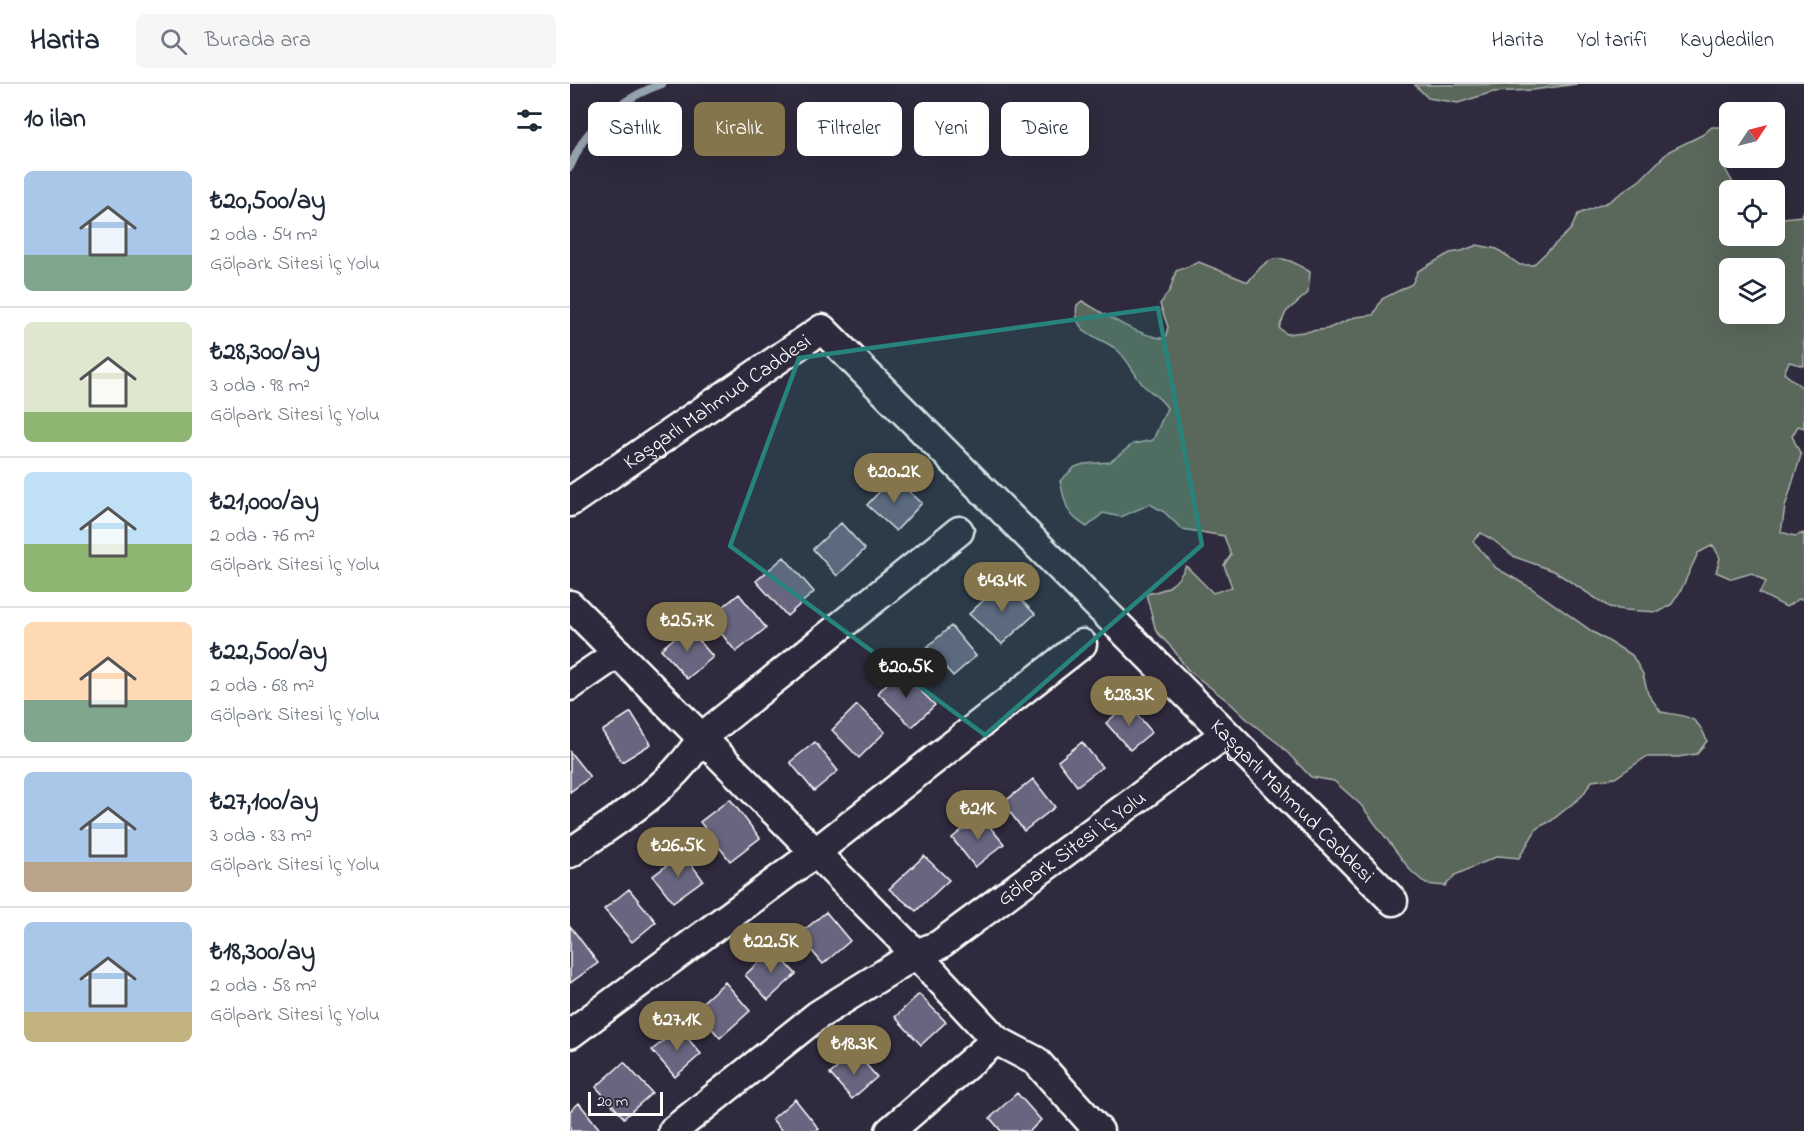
<!DOCTYPE html>
<html lang="tr">
<meta charset="utf-8">
<style>
body{margin:0;font-family:"Indie Flower",sans-serif;background:#f6f6f7;color:#1f2937;height:100vh;display:flex;flex-direction:column;font-size:22px;white-space:nowrap}
*{box-sizing:border-box;margin:0}
p{font-size:20px;color:#747a83}
.icon{flex:none;width:33px;height:33px;fill:none;stroke:currentColor;stroke-width:2;stroke-linecap:round;stroke-linejoin:round}
.map{position:relative;flex:1;overflow:hidden}
.drawer{display:flex;flex-direction:column;background:#fff;width:570px}
.drawer>*{flex:none}
.guide{position:absolute;left:18px;top:18px;width:570px;height:54px;display:flex;gap:12px}
.needle{width:39px;rotate:55deg}
.tools{position:absolute;left:1149px;top:18px;display:grid;gap:12px}
.tools a{display:grid;place-items:center;width:66px;height:66px;border-radius:9px;background:#fff;box-shadow:0 6px 24px #0002;font-size:30px}
.scale{position:absolute;left:18px;bottom:15px;width:75px;box-sizing:border-box;padding-left:6px;border:3px solid #fff;border-top:0;font-size:16px;line-height:21px;white-space:nowrap;color:#fff;-webkit-text-stroke:4px #2f2a3d;paint-order:stroke}
.price{position:absolute;translate:-50% -51px;padding:0 14px;border-radius:21px;background:#84754c;color:#fff;font-size:20px;line-height:39px;filter:drop-shadow(0 2px 3px #0008)}
.price::after{content:'';position:absolute;left:50%;top:36px;width:18px;height:14px;margin-left:-9px;background:inherit;clip-path:polygon(0 0,100% 0,50% 100%)}
.price.active{background:#222;color:#fff}
ul{padding:0;list-style:none}
li{display:flex;align-items:center;gap:18px;height:150px;padding:0 24px}
li+li{border-top:2px solid #e0e1e3}
li span{display:grid;place-items:center;flex:none;width:168px;height:120px;border-radius:9px;color:#555}
li>.icon{margin-inline-start:auto}
span .icon{width:72px;height:72px;fill:#fffc;stroke-width:1}
li b{font-size:26px}
h2{display:flex;justify-content:space-between;align-items:center;height:72px;padding:0 24px;font-size:26px}
.tag{padding:0 21px;border-radius:9px;background:#fff;box-shadow:0 6px 24px #0002;font-size:21px;line-height:54px}
.tag.active{background:#84754c;color:#fff}
header{display:flex;align-items:center;gap:36px;box-sizing:border-box;height:84px;padding:0 30px;background:#fff;border-bottom:2px solid #e0e1e3}
header strong{font-size:28px}
nav{display:flex;gap:33px;margin-inline-start:auto;font-size:21px}
.search{width:420px;height:54px;background:#f6f6f7;display:flex;align-items:center;gap:15px;box-sizing:border-box;padding:0 21px;border-radius:9px;color:#747a83;font-size:22px}
main{display:flex;flex:1;min-height:0}
.map>svg:first-child{display:block}
.green{fill:#5a675c;stroke:#acb3ae;stroke-width:1.5;fill-rule:evenodd}
.lines{fill:none;stroke-linecap:round;stroke-linejoin:round}
.stream{stroke:#97a5af;stroke-width:8}
.building{fill:#686580;stroke:#fff;stroke-width:1.5}
.street-casing{stroke:#fff;stroke-width:33}
.street{stroke:#2f2a3d;stroke-width:28}
.marked{fill:#27847c;fill-opacity:0.2;stroke:#27847c;stroke-width:4.5;stroke-linejoin:round}
.labels{text-anchor:middle;stroke-width:5;stroke-linejoin:round;paint-order:stroke}
.street-label{font-size:21px;fill:#fff;stroke:#2f2a3d}
</style>
<header>
<strong>Harita</strong>
<div class="search"><svg class="icon" aria-label="search" viewBox="0 0 24 24"><circle cx="10" cy="10" r="6"/><path d="M15 15l6 6"/></svg>Burada ara</div>
<nav><a>Harita</a><a>Yol tarifi</a><a>Kaydedilen</a></nav>
</header>
<main>
<section class="drawer">
<h2>10 ilan<svg class="icon" aria-label="filters" viewBox="0 0 24 24"><path d="M4 7h16M4 17h16"/><circle cx="9" cy="7" r="2"/><circle cx="15" cy="17" r="2"/></svg></h2>
<ul>
<li><span style="background:linear-gradient(#a9c7e8 70%,#7fa58c 0)"><svg class="icon" aria-label="home" viewBox="0 0 24 24"><path d="M3 11l9-7 9 7M6 9v11h12V9"/></svg></span><div><b>₺20,500/ay</b><p>2 oda · 54 m²</p><p>Gölpark Sitesi İç Yolu</p></div></li>
<li><span style="background:linear-gradient(#dfe7d0 75%,#8fb573 0)"><svg class="icon" aria-label="home" viewBox="0 0 24 24"><path d="M3 11l9-7 9 7M6 9v11h12V9"/></svg></span><div><b>₺28,300/ay</b><p>3 oda · 98 m²</p><p>Gölpark Sitesi İç Yolu</p></div></li>
<li><span style="background:linear-gradient(#bfe0f5 60%,#8fb573 0)"><svg class="icon" aria-label="home" viewBox="0 0 24 24"><path d="M3 11l9-7 9 7M6 9v11h12V9"/></svg></span><div><b>₺21,000/ay</b><p>2 oda · 76 m²</p><p>Gölpark Sitesi İç Yolu</p></div></li>
<li><span style="background:linear-gradient(#ffd9b3 65%,#7fa58c 0)"><svg class="icon" aria-label="home" viewBox="0 0 24 24"><path d="M3 11l9-7 9 7M6 9v11h12V9"/></svg></span><div><b>₺22,500/ay</b><p>2 oda · 68 m²</p><p>Gölpark Sitesi İç Yolu</p></div></li>
<li><span style="background:linear-gradient(#a9c7e8 75%,#b9a48a 0)"><svg class="icon" aria-label="home" viewBox="0 0 24 24"><path d="M3 11l9-7 9 7M6 9v11h12V9"/></svg></span><div><b>₺27,100/ay</b><p>3 oda · 83 m²</p><p>Gölpark Sitesi İç Yolu</p></div></li>
<li><span style="background:linear-gradient(#a9c7e8 75%,#c2b280 0)"><svg class="icon" aria-label="home" viewBox="0 0 24 24"><path d="M3 11l9-7 9 7M6 9v11h12V9"/></svg></span><div><b>₺18,300/ay</b><p>2 oda · 58 m²</p><p>Gölpark Sitesi İç Yolu</p></div></li>
</ul>
</section>
<div class="map">
<svg width="1234" height="1047" viewBox="0 0 1234 1047">
<rect width="100%" height="100%" fill="#2f2a3d"/>
<filter id="ink" filterUnits="userSpaceOnUse"><feTurbulence type="fractalNoise" baseFrequency=".0167" numOctaves="2"/><feDisplacementMap in="SourceGraphic" scale="12" xChannelSelector="R" yChannelSelector="G"/><feConvolveMatrix kernelMatrix="1 2 1 2 8 2 1 2 1" color-interpolation-filters="sRGB"/></filter>
<g filter="url(#ink)">
<path class="green" d="M1007,0L963,6L923,8L888,19L858,14L845,1Z
M1142,43H1159V59L1154,83L1167,106H1160V152H1204L1205,131L1213,134L1232,132L1234,126V282L1219,278L1214,289L1234,305V344L1228,342L1222,352L1231,371L1215,423L1211,448L1225,452L1234,449V515H1229L1216,523L1189,509L1196,498L1182,489L1162,495L1146,488L1150,474L1143,461L1128,469L1111,506L1102,520L1089,528L1054,526L1039,523L984,487L945,473L923,456L911,449L903,457L926,484L961,504L1023,548L1062,571L1073,590L1078,610L1091,628C1117,633 1127,630 1137,657L1127,670L1108,673H1076L1045,694L1022,697L1012,712L981,737L967,744L949,774L928,772L885,791L875,802L856,800L841,787L791,721L764,697L741,693L709,660L680,638L660,619L617,585L603,565L586,547L576,510C597,506 606,502 616,482L643,509L662,503L654,481L661,471L654,452L612,445L594,428L580,420L551,433L533,429L517,443C495,430 496,421 490,397L505,383L514,380L540,378L563,360L583,356L597,324C591,314 583,310 574,302C564,291 558,274 546,265C528,251 502,251 507,221L512,217C539,233 564,250 595,255L598,243L590,220L600,206L606,187L629,178L678,198C701,169 708,168 740,188L738,209L716,228L709,244L717,250L757,245L785,233L803,231L812,215L842,200L848,187L880,169L892,167L907,161L927,165L950,181H963L1001,145L1008,130L1038,118L1070,96L1099,67L1132,51ZM1160,184H1204V230H1160Z"/>
<g class="lines">
<path class="stream" d="M0,83C5,73 9,63 15,54C34,29 63,10 92,0"/>
</g>
<path class="building" d="M323,393L352,419L326,447L297,421Z
M271,439L295,465L267,492L243,465Z
M214,473L244,508L217,532L186,497Z
M433,498L465,530L432,560L399,530Z
M169,510L196,544L166,568L139,534Z
M381,542L406,572L383,592L357,563Z
M118,543L143,573L117,595L91,565Z
M330,586L365,621L342,643L308,609Z
M558,620L582,648L560,666L536,639Z
M287,621L315,648L289,674L262,646Z
M61,628L81,660L52,678L32,647Z
M245,658L268,687L244,707L220,678Z
M512,658L532,683L507,702L488,677Z
M0,668L20,693L0,708Z
M463,695L485,723L454,747L433,719Z
M160,715L190,754L160,777L130,738Z
M410,731L434,760L405,783L382,754Z
M113,769L133,796L103,818L83,792Z
M354,772L379,796L346,827L319,805Z
M59,805L86,838L62,858L34,825Z
M256,828L280,857L253,880L228,851Z
M0,842L28,879L0,899Z
M203,865L226,890L198,916L175,891Z
M155,898L180,927L150,954L125,925Z
M349,910L376,938L351,961L325,933Z
M109,944L131,970L105,993L82,966Z
M285,968L307,993L282,1015L260,990Z
M54,978L82,1009L54,1034L26,1003Z
M447,1009L471,1036L460,1047H431L420,1034Z
M225,1015L249,1045L247,1047H212L202,1035Z
M9,1019L31,1047H0V1027Z"/>
<g class="lines">
<defs>
<g id="street">
<path id="s1" d="M0,418L252,245L823,817"/>
<path d="M0,521L346,870L426,956"/>
<path d="M0,602L48,569"/>
<path d="M0,769C47,736 102,704 132,653L389,447"/>
<path d="M0,950L246,768L512,560"/>
<path id="s2" d="M103,1047L248,931L346,870L369,861L655,650"/>
<path d="M320,1047L426,956L466,977L529,1047"/>
</g>
</defs>
<use href="#street" class="street-casing"/>
<use href="#street" class="street"/>
</g>
</g>
<path class="marked" d="M588,224L632,461L415,651L160,462L229,274Z"/>
<g class="labels">
<g class="street-label">
<text dy="7" stroke="none"><textPath href="#s1" startOffset="178">Kaşgarlı Mahmud Caddesi</textPath></text>
<text dy="7" stroke="none"><textPath href="#s1" startOffset="972">Kaşgarlı Mahmud Caddesi</textPath></text>
<text dy="7" stroke="none"><textPath href="#s2" startOffset="490">Gölpark Sitesi İç Yolu</textPath></text>
</g>
</g>
</svg>
<div class="tools">
<a><svg class="needle" viewBox="-14 -14 28 28"><path d="M0-13l5 13h-10z" fill="#e53935"/><path d="M0 13l5-13h-10z" fill="#747a83"/></svg></a>
<a><svg class="icon" aria-label="locate" viewBox="0 0 24 24"><circle cx="12" cy="12" r="6"/><path d="M12 2v4M12 18v4M2 12h4M18 12h4"/></svg></a>
<a><svg class="icon" aria-label="layers" viewBox="0 0 24 24"><path d="M12 4l9 5-9 5-9-5zM3 14l9 5 9-5"/></svg></a>
</div>
<div class="scale">20 m</div>
<b class="price" style="left:324px;top:420px">₺20.2K</b>
<b class="price" style="left:432px;top:529px">₺43.4K</b>
<b class="price" style="left:117px;top:569px">₺25.7K</b>
<b class="price active" style="left:336px;top:615px">₺20.5K</b>
<b class="price" style="left:559px;top:643px">₺28.3K</b>
<b class="price" style="left:408px;top:757px">₺21K</b>
<b class="price" style="left:108px;top:794px">₺26.5K</b>
<b class="price" style="left:201px;top:890px">₺22.5K</b>
<b class="price" style="left:107px;top:968px">₺27.1K</b>
<b class="price" style="left:284px;top:992px">₺18.3K</b>
<div class="guide">
<a class="tag">Satılık</a>
<a class="tag active">Kiralık</a>
<a class="tag">Filtreler</a>
<a class="tag">Yeni</a>
<a class="tag">Daire</a>
</div>
</div>
</main>
